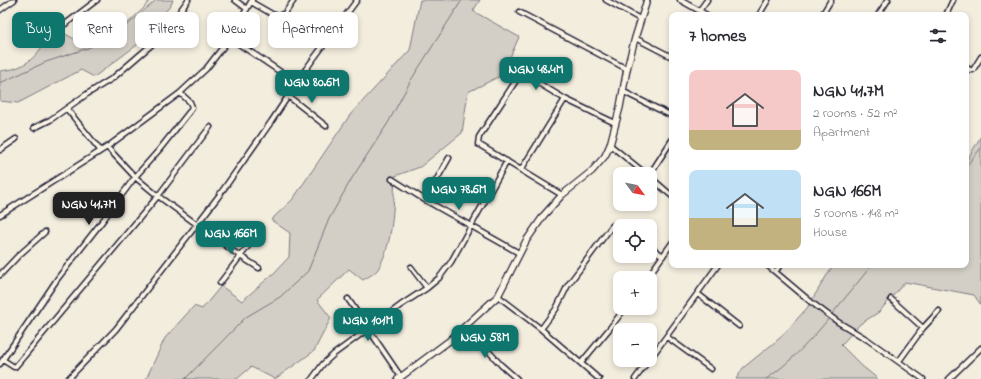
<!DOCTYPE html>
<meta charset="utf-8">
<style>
body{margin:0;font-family:"Indie Flower",sans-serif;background:#f7f7f7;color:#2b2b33;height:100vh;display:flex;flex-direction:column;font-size:15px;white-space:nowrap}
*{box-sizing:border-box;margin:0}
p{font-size:13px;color:#7c7c81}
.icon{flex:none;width:22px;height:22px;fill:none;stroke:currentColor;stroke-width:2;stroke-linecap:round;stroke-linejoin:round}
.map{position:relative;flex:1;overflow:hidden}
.drawer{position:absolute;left:669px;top:12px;width:300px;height:256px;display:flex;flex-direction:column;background:#fff;border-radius:8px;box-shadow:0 2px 6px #0003}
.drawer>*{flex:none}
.hud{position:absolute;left:12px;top:12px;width:380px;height:36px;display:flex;gap:8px}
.needle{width:26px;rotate:122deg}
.fabs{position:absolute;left:613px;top:167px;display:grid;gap:8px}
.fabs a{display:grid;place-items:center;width:44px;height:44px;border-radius:8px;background:#fff;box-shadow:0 2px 6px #0003;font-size:20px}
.price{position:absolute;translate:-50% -34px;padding:0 9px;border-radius:8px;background:#0f766e;color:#fff;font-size:13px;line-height:26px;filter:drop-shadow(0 1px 2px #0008)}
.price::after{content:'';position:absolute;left:50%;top:24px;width:12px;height:9px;margin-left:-6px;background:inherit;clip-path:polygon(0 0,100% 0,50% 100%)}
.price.active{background:#222;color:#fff}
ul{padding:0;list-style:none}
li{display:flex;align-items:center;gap:12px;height:100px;padding:0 20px}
li span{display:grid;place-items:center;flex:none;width:112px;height:80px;border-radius:8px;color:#555}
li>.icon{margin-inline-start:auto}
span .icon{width:48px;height:48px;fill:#fffc;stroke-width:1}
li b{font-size:17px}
h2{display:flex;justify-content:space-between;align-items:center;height:48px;padding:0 20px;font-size:17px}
.tag{padding:0 14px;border-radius:8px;background:#fff;box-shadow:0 2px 6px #0003;font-size:14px;line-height:36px}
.tag.active{background:#0f766e;color:#fff}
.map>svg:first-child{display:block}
.green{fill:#d4cfc6;stroke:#7b7880}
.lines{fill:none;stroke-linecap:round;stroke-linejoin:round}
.stream{stroke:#75727b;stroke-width:1}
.street-casing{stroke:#22223b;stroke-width:7}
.secondary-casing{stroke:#22223b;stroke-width:8}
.street{stroke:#fcf5e5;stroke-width:4}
.secondary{stroke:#fcf5e5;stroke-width:5.5}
</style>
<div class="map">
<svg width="981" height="379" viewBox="0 0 981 379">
<rect width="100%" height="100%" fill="#f3edde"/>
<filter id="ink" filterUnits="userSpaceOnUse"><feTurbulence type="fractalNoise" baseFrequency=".025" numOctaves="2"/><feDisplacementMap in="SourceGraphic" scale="8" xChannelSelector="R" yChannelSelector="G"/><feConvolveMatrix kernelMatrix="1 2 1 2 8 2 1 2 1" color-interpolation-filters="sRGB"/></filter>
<g filter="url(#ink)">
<path class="green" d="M156,0H173L171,5L137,45L94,77L81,70L18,103L0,101V71C5,70 11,70 16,68C35,62 44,44 54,28L80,42L103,40L130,23Z
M420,0H480L473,11L519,37L502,75L468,92L462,133L420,167L395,176C393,206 394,242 378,269C375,274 367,277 363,280L349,269L317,300L331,318L314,351L275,379L251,367L237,379H146L165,338L194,306L202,309L221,286L242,301L274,273L289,257L290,233L271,220L293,199L350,115L410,50Z
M981,136V305L974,295L905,282L879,312L860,324L841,345L862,366L878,379H736L743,368L780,338L807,308L833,265H966V162Z"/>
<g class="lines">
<path class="stream" d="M0,83L46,62L88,48L115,35L143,9L150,0
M966,166L981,148
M832,314L872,265
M185,379L246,317L280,297L308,271L329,219L352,178L388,123L411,80L462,0
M766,379C787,366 815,336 830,317"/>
<defs>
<path id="street" d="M235,0L247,9
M606,0L640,19
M680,0L707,15
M251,2L272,14L279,16L285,13L294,0
M0,10L14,0
M699,11L707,0
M519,12L627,69
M759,15L768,0
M822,15L831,0
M878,15L888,0
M946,15L953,0
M60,28L97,0
M230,38L297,83
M635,38L672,57
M966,67L970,70H973L981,57
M624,92L672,116
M288,96L326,126
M67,109L100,150
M34,128L50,120L87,94L113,78L156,41L165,32L188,0
M610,145L646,174
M107,147L135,177L158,196L240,256L259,268
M0,150L16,139
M521,170L565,99
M650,174L672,140
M650,177L672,196
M392,179L425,200L519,253
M562,195L478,144L479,137L519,76H524L530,78L565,99L615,123
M425,200L449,158
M0,215L107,147L180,93L206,69L230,38L252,0
M650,247L663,256
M767,265L811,302L838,322L868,340L923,379
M411,267L427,288
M776,271L780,265
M0,275L18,256L45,232
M647,278L672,243
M220,283L255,237
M698,294L739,326
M498,296L541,329L599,379
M348,299L401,377
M891,299L923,328
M466,326L501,365L517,379
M541,329L556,309L568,285L612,226C616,223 618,223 622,226
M667,337L711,369
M650,359L718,265
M3,360L14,367H15L158,196L210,127
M899,361L923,328L939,311
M581,363L610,328L625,308
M0,364L58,278L104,219L135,177L159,150L190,111L192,107L190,102L180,93
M68,379L116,329L218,197L271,122L306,69L357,0
M312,379L323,364L334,354L401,305L427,288L439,278L451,262L507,161
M635,379L649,360
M949,379L981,348"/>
<path id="secondary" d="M398,379L449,341L498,296L526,241L544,215L562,195L592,171L605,156L610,145L620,107L627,69L635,38L647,0"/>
</defs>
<use href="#street" class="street-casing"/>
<use href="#secondary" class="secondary-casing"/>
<use href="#street" class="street"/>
<use href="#secondary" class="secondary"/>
</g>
</g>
</svg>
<div class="fabs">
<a><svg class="needle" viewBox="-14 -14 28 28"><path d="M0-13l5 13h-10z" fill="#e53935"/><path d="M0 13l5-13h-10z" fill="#7c7c81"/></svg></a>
<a><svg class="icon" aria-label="locate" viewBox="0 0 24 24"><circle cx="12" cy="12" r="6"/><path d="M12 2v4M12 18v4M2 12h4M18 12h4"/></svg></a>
<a>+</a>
<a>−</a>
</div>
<b class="price" style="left:536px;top:91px">NGN 48.4M</b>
<b class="price" style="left:312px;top:104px">NGN 80.6M</b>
<b class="price" style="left:459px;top:211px">NGN 78.6M</b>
<b class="price active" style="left:89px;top:226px">NGN 41.7M</b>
<b class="price" style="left:231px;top:255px">NGN 166M</b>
<b class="price" style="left:368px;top:342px">NGN 101M</b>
<b class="price" style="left:485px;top:359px">NGN 58M</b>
<div class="hud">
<a class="tag active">Buy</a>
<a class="tag">Rent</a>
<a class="tag">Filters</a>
<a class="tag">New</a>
<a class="tag">Apartment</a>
</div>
<section class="drawer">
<h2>7 homes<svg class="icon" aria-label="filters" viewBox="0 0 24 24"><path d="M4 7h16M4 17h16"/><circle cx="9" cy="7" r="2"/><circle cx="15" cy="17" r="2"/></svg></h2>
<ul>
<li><span style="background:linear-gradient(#f6c9c9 75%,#c2b280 0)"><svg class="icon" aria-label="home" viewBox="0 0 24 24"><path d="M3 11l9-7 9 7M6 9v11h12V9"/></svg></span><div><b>NGN 41.7M</b><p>2 rooms · 52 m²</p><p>Apartment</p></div></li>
<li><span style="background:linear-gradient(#bfe0f5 60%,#c2b280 0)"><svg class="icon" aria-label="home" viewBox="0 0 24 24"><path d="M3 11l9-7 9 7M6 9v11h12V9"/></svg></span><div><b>NGN 166M</b><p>5 rooms · 148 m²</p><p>House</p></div></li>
</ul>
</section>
</div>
